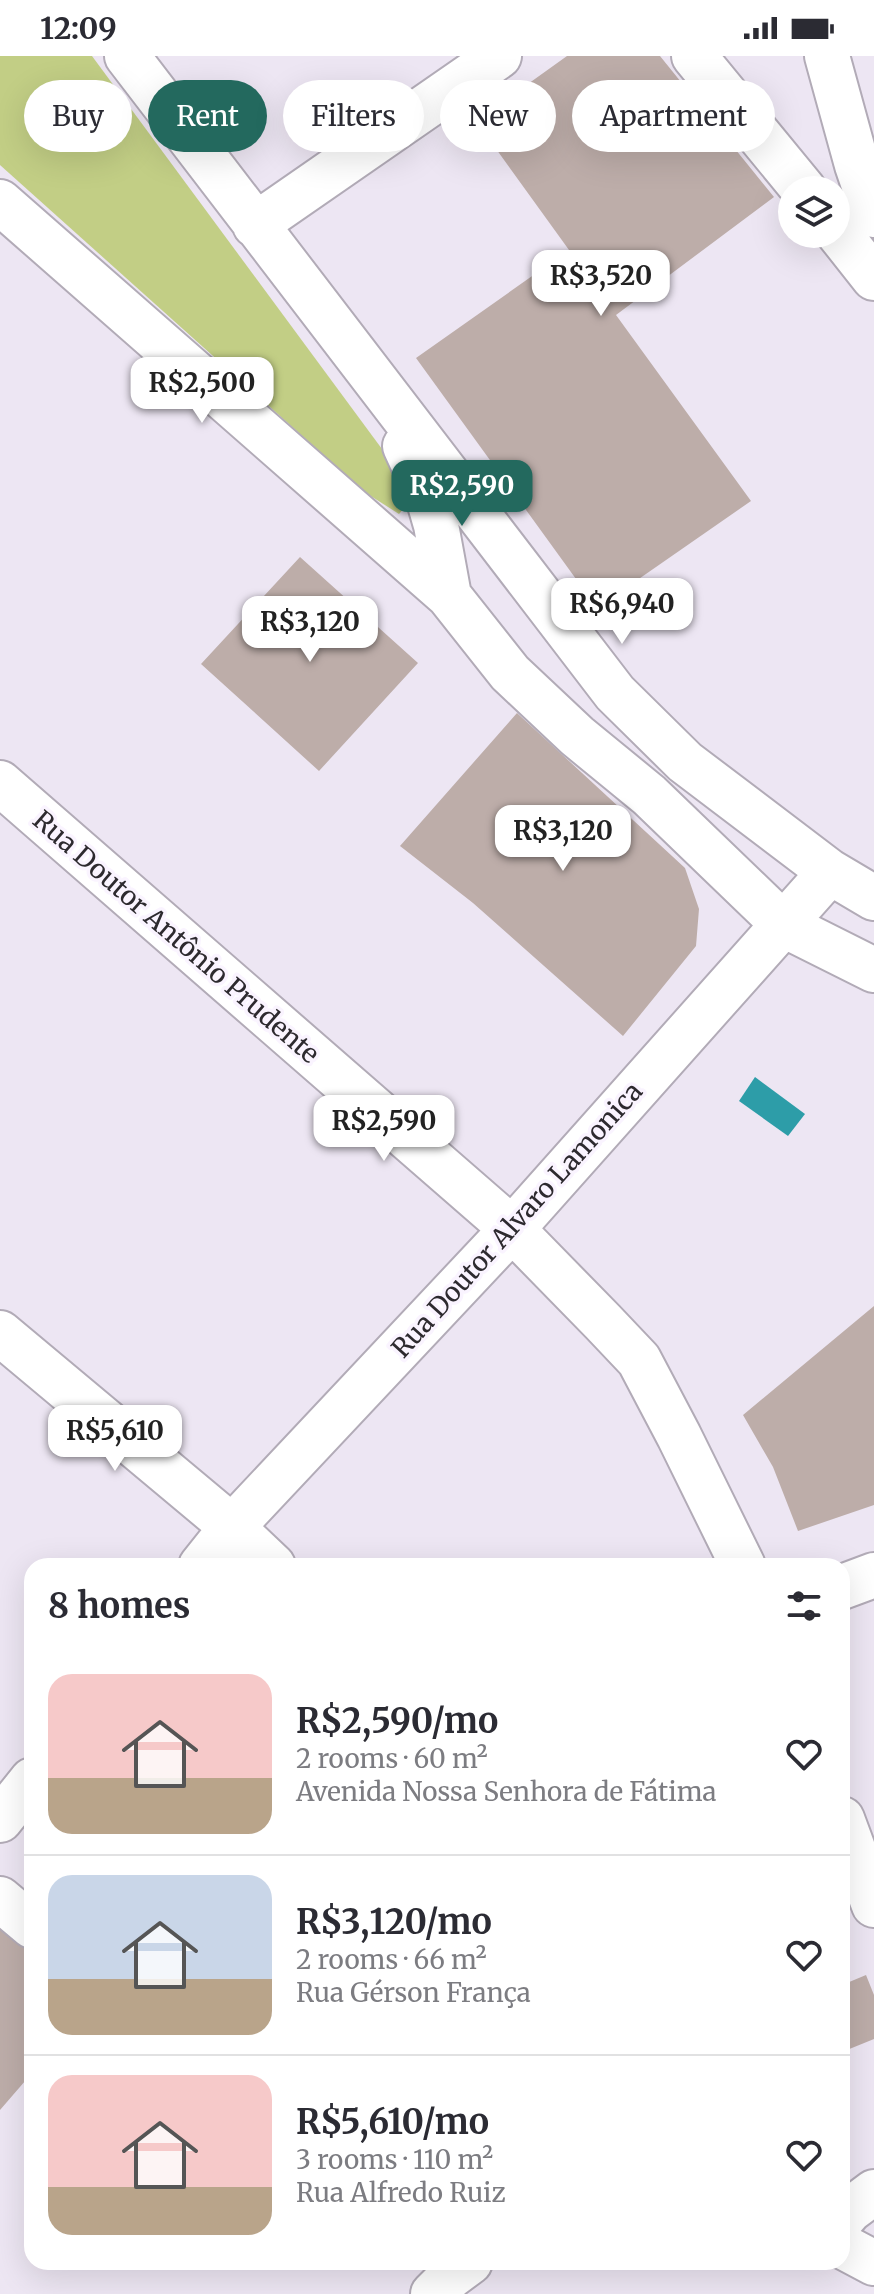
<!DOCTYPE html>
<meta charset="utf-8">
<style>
body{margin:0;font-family:Merriweather,serif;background:#f2f2f3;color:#2b2b33;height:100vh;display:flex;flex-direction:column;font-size:30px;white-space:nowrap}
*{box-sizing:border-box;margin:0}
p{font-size:26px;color:#7c7c81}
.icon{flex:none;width:44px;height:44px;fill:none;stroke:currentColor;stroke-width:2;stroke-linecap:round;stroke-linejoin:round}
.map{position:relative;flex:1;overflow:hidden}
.details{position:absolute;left:24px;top:1502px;width:826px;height:712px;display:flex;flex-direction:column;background:#fff;border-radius:24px;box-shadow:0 8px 32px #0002}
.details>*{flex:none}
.top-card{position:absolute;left:24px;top:24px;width:826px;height:72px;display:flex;gap:16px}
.buttons{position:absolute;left:778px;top:120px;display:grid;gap:16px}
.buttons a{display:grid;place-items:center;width:72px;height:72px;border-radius:50%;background:#fff;box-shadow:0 8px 32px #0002;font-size:40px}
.price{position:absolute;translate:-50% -68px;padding:0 18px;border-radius:16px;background:#fff;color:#222;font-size:26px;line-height:52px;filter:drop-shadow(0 2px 4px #0008)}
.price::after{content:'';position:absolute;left:50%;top:48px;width:24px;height:18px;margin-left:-12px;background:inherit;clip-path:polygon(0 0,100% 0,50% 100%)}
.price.selected{background:#23695e;color:#fff}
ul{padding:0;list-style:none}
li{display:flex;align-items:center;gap:24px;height:200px;padding:0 24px}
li+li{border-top:2px solid #e1e1e2}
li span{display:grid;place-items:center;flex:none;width:224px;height:160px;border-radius:24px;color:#555}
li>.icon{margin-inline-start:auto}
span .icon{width:96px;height:96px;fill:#fffc;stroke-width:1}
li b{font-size:34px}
h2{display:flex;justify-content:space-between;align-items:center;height:96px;padding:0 24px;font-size:34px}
.pill{padding:0 28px;border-radius:36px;background:#fff;box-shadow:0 8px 32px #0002;font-size:28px;line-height:72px}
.pill.selected{background:#23695e;color:#fff}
.status{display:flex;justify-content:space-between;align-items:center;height:56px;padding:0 40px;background:#fff;direction:ltr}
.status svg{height:22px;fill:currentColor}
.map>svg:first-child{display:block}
.green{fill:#c2ce85}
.water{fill:#2d9da8}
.building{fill:#bdada9}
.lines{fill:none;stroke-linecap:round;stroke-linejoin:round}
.minor-casing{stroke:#b2abb7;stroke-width:48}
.minor{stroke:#fff;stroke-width:44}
.labels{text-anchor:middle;stroke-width:7;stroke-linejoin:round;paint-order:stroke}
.street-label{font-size:26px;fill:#2d2a2f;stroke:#faf4ff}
</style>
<div class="status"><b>12:09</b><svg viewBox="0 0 49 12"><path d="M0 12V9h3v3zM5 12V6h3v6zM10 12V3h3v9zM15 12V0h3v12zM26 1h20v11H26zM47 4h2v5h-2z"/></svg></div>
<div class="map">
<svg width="874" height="2238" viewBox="0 0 874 2238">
<rect width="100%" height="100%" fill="#ede6f3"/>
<path class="green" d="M0,0H92L396,412L414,441L399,458L366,437L0,109Z"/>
<path class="water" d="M755,1021L805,1058L788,1080L739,1045Z"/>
<path class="building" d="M567,0H660L774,141L616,259L751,445L597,552L416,302L569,194L476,65Z
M300,501L418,607L319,715L201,608Z
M517,657L685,812L699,853L696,890L623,980L473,847L400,790Z
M874,1250V1449L798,1475L773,1411L743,1359Z
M3,1867L32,1892V2017L0,2054V1870Z
M866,1919L874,1939V1983L842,1996V1929Z"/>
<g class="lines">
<defs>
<path id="minor" d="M127,0L615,637L685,706L830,816L874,842
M694,0L804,134
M827,0L857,109L874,159
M0,146L449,540
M255,169L499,0
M836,174L874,222
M405,390L427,438L436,469L449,540L510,617L577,680L649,739L784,869L874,914
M0,727L512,1173L603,1266L639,1304L679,1380L743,1510
M0,1277L232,1471L273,1510
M201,1510L232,1471L512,1173L830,816
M842,1531L874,1519
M842,1763L874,1849
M0,1764L32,1724
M0,1843L32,1870
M842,2163L850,2154L874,2136
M842,2190L874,2207
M433,2238L451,2220L470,2206"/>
</defs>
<use href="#minor" class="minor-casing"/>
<use href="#minor" class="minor"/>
</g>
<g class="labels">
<g class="street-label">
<text transform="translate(176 881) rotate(41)" y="9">Rua Doutor Antônio Prudente</text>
<text transform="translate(517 1164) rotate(-48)" y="9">Rua Doutor Alvaro Lamonica</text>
</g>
</g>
</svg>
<div class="buttons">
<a><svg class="icon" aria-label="layers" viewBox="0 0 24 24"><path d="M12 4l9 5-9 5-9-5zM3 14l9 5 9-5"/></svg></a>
</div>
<b class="price" style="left:601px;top:262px">R$3,520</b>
<b class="price" style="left:202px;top:369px">R$2,500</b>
<b class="price selected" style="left:462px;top:472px">R$2,590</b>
<b class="price" style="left:622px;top:590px">R$6,940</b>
<b class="price" style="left:310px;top:608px">R$3,120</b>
<b class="price" style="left:563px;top:817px">R$3,120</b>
<b class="price" style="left:384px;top:1107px">R$2,590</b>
<b class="price" style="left:115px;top:1417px">R$5,610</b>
<div class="top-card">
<a class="pill">Buy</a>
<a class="pill selected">Rent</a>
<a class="pill">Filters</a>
<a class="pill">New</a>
<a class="pill">Apartment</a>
</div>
<section class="details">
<h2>8 homes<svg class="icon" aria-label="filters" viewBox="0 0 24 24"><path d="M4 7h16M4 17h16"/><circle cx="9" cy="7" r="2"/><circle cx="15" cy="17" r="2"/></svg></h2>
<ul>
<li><span style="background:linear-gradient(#f6c9c9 65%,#b9a48a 0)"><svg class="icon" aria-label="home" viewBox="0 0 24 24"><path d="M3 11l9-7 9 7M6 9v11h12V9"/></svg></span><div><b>R$2,590/mo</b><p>2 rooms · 60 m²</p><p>Avenida Nossa Senhora de Fátima</p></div><svg class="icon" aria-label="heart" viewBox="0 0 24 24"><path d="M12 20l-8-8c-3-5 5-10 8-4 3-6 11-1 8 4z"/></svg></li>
<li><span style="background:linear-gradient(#c9d6e8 65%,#b9a48a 0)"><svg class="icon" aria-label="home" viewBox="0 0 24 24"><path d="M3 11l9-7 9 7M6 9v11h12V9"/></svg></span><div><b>R$3,120/mo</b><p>2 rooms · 66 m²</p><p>Rua Gérson França</p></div><svg class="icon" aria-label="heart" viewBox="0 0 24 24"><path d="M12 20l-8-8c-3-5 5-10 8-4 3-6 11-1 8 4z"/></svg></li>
<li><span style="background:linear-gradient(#f6c9c9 70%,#b9a48a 0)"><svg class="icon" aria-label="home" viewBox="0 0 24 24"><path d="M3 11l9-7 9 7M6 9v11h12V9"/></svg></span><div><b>R$5,610/mo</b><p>3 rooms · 110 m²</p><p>Rua Alfredo Ruiz</p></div><svg class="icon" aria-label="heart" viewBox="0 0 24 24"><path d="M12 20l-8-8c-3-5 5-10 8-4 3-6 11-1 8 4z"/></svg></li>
</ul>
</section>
</div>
